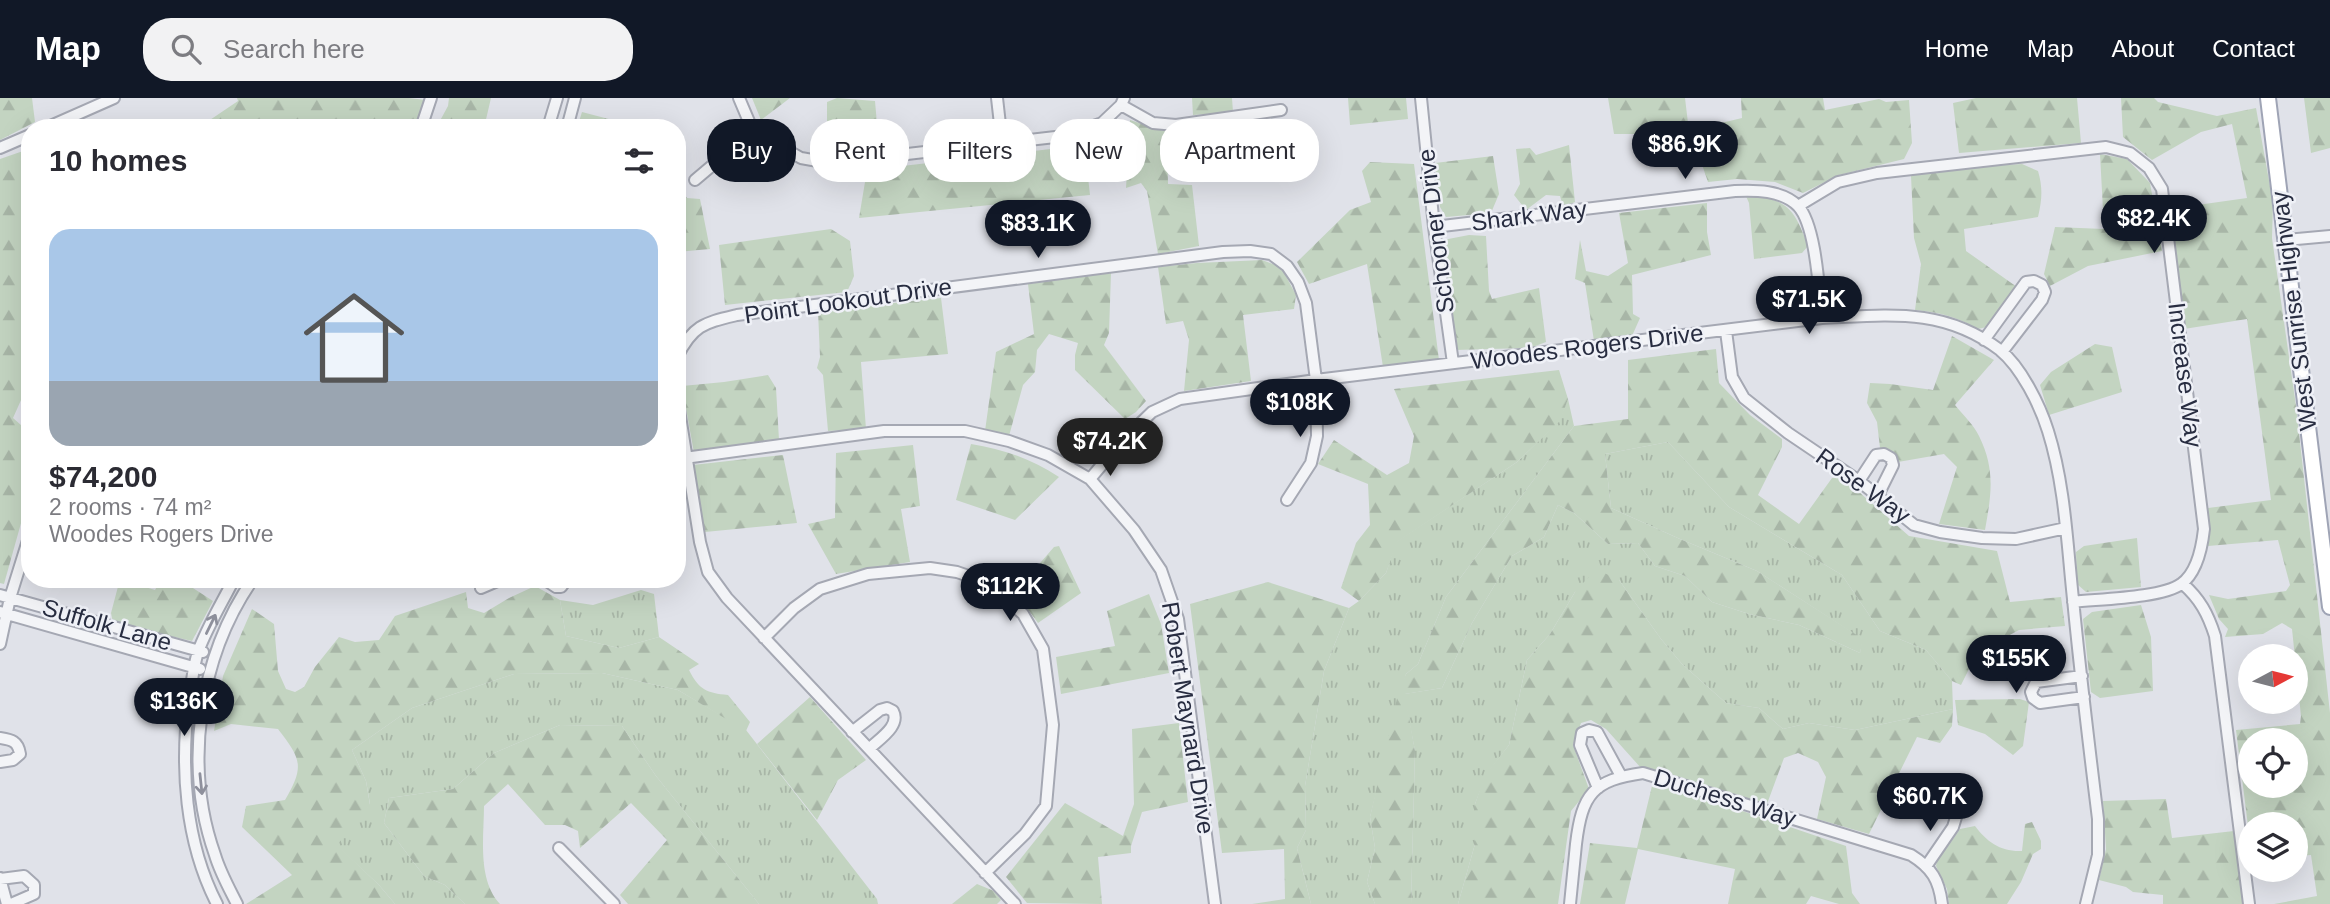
<!DOCTYPE html>
<meta charset="utf-8">
<style>
body{margin:0;font-family:Arial,sans-serif;background:#f2f2f3;color:#2b2b33;height:100vh;display:flex;flex-direction:column;font-size:26px;white-space:nowrap}
*{box-sizing:border-box;margin:0}
p{font-size:23px;color:#7c7c81}
.icon{flex:none;width:38px;height:38px;fill:none;stroke:currentColor;stroke-width:2;stroke-linecap:round;stroke-linejoin:round}
.map{position:relative;flex:1;overflow:hidden}
.drawer{position:absolute;left:21px;top:21px;width:665px;height:469px;display:flex;flex-direction:column;background:#fff;border-radius:28px;box-shadow:0 7px 28px #0002}
.drawer>*{flex:none}
.top-card{position:absolute;left:707px;top:21px;width:665px;height:63px;display:flex;gap:14px}
.needle{width:46px;rotate:83deg}
.fabs{position:absolute;left:2238px;top:546px;display:grid;gap:14px}
.fabs a{display:grid;place-items:center;width:70px;height:70px;border-radius:50%;background:#fff;box-shadow:0 7px 28px #0002;font-size:35px}
.price{position:absolute;translate:-50% -60px;padding:0 16px;border-radius:24px;background:#111827;color:#fff;font-size:23px;line-height:46px;filter:drop-shadow(0 2px 4px #0008)}
.price::after{content:'';position:absolute;left:50%;top:42px;width:21px;height:16px;margin-left:-10px;background:inherit;clip-path:polygon(0 0,100% 0,50% 100%)}
.price.current{background:#222;color:#fff}
ul{padding:0;list-style:none}
li{display:grid;align-content:center;gap:14px;height:371px;padding:0 28px}
li+li{border-top:2px solid #e1e1e2}
li span{display:grid;place-items:center;height:217px;border-radius:21px;color:#555}
li>.icon{margin-inline-start:auto}
span .icon{width:126px;height:126px;fill:#fffc;stroke-width:1}
li b{font-size:30px}
h2{display:flex;justify-content:space-between;align-items:center;height:84px;padding:0 28px;font-size:30px}
.chip{padding:0 24px;border-radius:28px;background:#fff;box-shadow:0 7px 28px #0002;font-size:24px;line-height:63px}
.chip.current{background:#111827;color:#fff}
header{display:flex;align-items:center;gap:42px;box-sizing:border-box;height:98px;padding:0 35px;background:#111827;color:#fff}
header strong{font-size:33px}
nav{display:flex;gap:38px;margin-inline-start:auto;font-size:24px}
.search{width:490px;height:63px;background:#f2f2f3;display:flex;align-items:center;gap:18px;box-sizing:border-box;padding:0 24px;border-radius:28px;color:#7c7c81;font-size:26px}
.map>svg:first-child{display:block}
.grass{fill:url(#grass-tufts)}
.forest{fill:url(#forest-firs);fill-rule:evenodd}
.lines{fill:none;stroke-linecap:round;stroke-linejoin:round}
.minor-casing{stroke:#a5a8b3;stroke-width:14}
.major-casing{stroke:#9fa4b5;stroke-width:18}
.minor{stroke:#f3f4f7;stroke-width:10}
.major{stroke:#fff;stroke-width:14}
.oneway{stroke:#8e909c}
.labels{text-anchor:middle;stroke-width:5;stroke-linejoin:round;paint-order:stroke}
.street-label{font-size:24px;fill:#282d41;stroke:#eff1f7}
</style>
<header>
<strong>Map</strong>
<div class="search"><svg class="icon" aria-label="search" viewBox="0 0 24 24"><circle cx="10" cy="10" r="6"/><path d="M15 15l6 6"/></svg>Search here</div>
<nav><a>Home</a><a>Map</a><a>About</a><a>Contact</a></nav>
</header>
<div class="map">
<svg width="2330" height="806" viewBox="0 0 2330 806">
<defs>
<pattern id="grass-tufts" width="24" height="20" patternUnits="userSpaceOnUse" patternTransform="scale(1.75)"><rect width="24" height="20" fill="#c3d4c1"/><path d="M3 7l-1-3M5 7V3M7 7l1-3M15 17l-1-3M17 17v-4M19 17l1-3" fill="none" stroke="#a8b6a7"/></pattern>
<pattern id="forest-firs" width="22" height="20" patternUnits="userSpaceOnUse" patternTransform="scale(1.75)"><rect width="22" height="20" fill="#c3d4c1"/><path d="M5 1l3.5 6h-7zM16 11l3.5 6h-7z" fill="#a8b6a7"/></pattern>
</defs>
<rect width="100%" height="100%" fill="#e0e2e9"/>
<path class="grass" d="M1568,301L1574,328L1446,499L1418,566L1406,576L1370,719L1375,750L1367,784L1375,806H1311L1297,750L1306,732L1305,688L1324,573L1349,510L1359,503L1386,475L1396,444L1517,364L1559,323Z
M1668,344L1729,409L1842,477L1880,533L1926,552L1952,583L1953,611L1855,632L1809,625L1783,631L1759,610L1726,605L1682,566L1661,541L1619,482L1575,494L1550,536L1527,562L1509,647L1486,677L1475,706V746L1458,806H1411L1415,653L1404,596L1442,590L1472,525L1512,458L1544,439L1558,407L1574,415L1608,446L1638,445L1655,468L1685,478L1712,504L1749,516L1799,527L1860,555L1862,541L1757,473L1680,441L1611,410L1605,356Z
M641,492L654,496L659,539L619,550L566,538L560,502L593,507Z
M602,575L678,592L746,632L877,801L878,806H759L656,678L622,628L560,627L494,655L453,691L389,700L384,725L424,778L445,787L465,806H395L379,787L336,747L370,706L366,683L352,652L412,610L514,576Z"/>
<path class="forest" d="M0,0H32L35,24L0,42Z
M237,0H409L426,2L413,30H198L238,3Z
M449,0H491L484,30H436L448,8Z
M752,0H790L761,22Z
M837,0L875,3L879,49L827,55V4Z
M1192,0H1232L1233,14L1193,17Z
M1348,0H1406L1408,21L1350,27Z
M1608,0H1685L1688,25L1696,31L1742,20L1741,0H1823L1825,12L1879,1L1886,4L1909,2L1912,45L1904,61L1839,77L1803,95L1775,84L1737,81L1708,84L1698,55L1658,49L1640,36H1614Z
M1976,0H2077L2081,45L1959,55L1953,5Z
M2121,0H2154L2158,4L2217,18L2256,10L2273,105L2272,140L2296,308L2330,615V806H2274L2317,798L2311,757L2296,758V726H2250V744L2236,632L2300,626L2301,618L2292,531L2282,525L2263,536L2225,539L2228,531L2219,521L2209,497L2228,501L2286,493L2290,487L2278,442L2208,448V410L2271,402L2247,221L2184,231L2169,111L2247,100L2232,26L2201,34L2152,62L2123,39ZM2250,642H2296V688H2250Z
M2304,0H2330V50L2311,55Z
M582,14L643,30H577Z
M1130,22L1167,34L1168,86L1192,87L1199,148L1158,156L1147,93L1141,85L1126,90Z
M1084,43L1090,97L859,120L867,72L1068,49Z
M1569,47L1575,104L1563,109L1560,98L1546,97L1526,112L1514,97L1520,86L1516,51L1530,50L1536,57Z
M26,52L30,60V282L13,320L30,335V393L4,486L0,485V61Z
M2100,56L2127,61L2150,85L2162,153L2088,168L2050,188L2044,176L2055,129L2104,131Z
M1493,58L1499,96L1491,115L1446,119L1440,109L1435,65Z
M1370,64L1414,66L1439,262L1383,269L1367,166L1309,186L1297,164L1350,112L1371,104L1362,73Z
M2022,66L2038,73C2043,90 2042,102 2038,119L1964,131L1966,153L2017,189L1991,228L1978,231C1957,219 1939,214 1915,212L1921,166L1914,140L1911,78L1914,75L1957,70Z
M677,86L687,100L700,101L710,151L677,154Z
M1745,96C1787,102 1793,108 1808,148L1802,155L1754,161L1749,105Z
M1707,105V134L1711,157L1632,177L1633,216L1640,220L1632,238L1594,243L1585,185L1575,181L1580,142L1586,173L1608,178L1628,165L1619,115Z
M831,131L850,143L854,178L847,194L725,207L719,147Z
M1469,137L1486,138L1489,193L1492,201L1539,190L1546,244L1530,250L1455,252L1443,142Z
M1262,162L1281,169L1296,197L1294,211L1243,217L1251,283L1184,293L1189,242L1183,223L1166,226L1158,169L1197,165Z
M1111,175L1109,235L1104,247L1146,303L1136,314L1125,321L1075,272V257L1078,245L1049,236L1037,252L1035,274L1023,287L1009,338L985,333L996,254L1034,236L1028,186Z
M941,200L948,256L861,264L866,331L828,333L823,277L817,270L820,259L818,213Z
M1952,238L1994,262L1955,307C1963,317 1974,327 1979,338C1996,372 1991,398 1985,432L1939,426L1957,369L1944,356L1898,364L1891,356L1880,350L1877,324L1867,305L1870,285L1890,286L1933,292Z
M2095,246L2112,249L2122,294L2049,317L2040,287L2051,274Z
M1716,251L1719,285L1750,317L1782,341V349L1758,397L1799,426L1832,380L1842,379L1909,438L1997,453L2010,504L2061,499L2065,528L2019,532L1993,546L1973,563L1961,587L1952,583L1926,552L1880,533L1842,477L1729,409L1668,344L1605,356L1611,410L1680,441L1757,473L1863,541L1860,555L1799,527L1749,516L1712,504L1685,478L1655,468L1638,445L1608,446L1574,415L1558,407L1544,439L1512,458L1472,525L1442,590L1405,596L1415,653L1411,806H1375L1367,784L1375,750L1370,719L1398,596L1406,576L1418,566L1446,499L1574,328L1628,321V262Z
M1559,272L1568,301L1560,323L1517,364L1397,444L1386,475L1359,503L1341,490L1356,445L1370,427L1368,386L1318,366L1334,342L1387,377L1409,365L1414,338L1394,291Z
M768,277L776,290L779,342L694,355L682,288L724,284Z
M971,346C1003,351 1032,361 1059,379L1015,422L956,402Z
M913,347L920,408L901,411L910,464L836,476L808,426L835,420L836,355Z
M783,357L797,425L705,434L693,367Z
M2137,440L2141,489L2086,494L2077,486L2076,454L2084,448Z
M1059,448L1081,495L1038,525L1015,494L1054,449Z
M1596,471L1619,482L1661,541L1682,566L1726,605L1759,610L1783,631L1809,625L1855,632L1953,611L1952,628L1940,645L1917,639L1869,736L1817,721L1826,679L1818,664L1798,655L1784,660L1767,706L1641,670L1606,631L1591,622L1581,625L1573,647L1589,691L1571,713L1558,806H1458L1475,746V706L1485,677L1509,647L1527,562L1550,536L1575,494Z
M120,481L155,492L161,481H179L213,503L192,543L113,525L111,515Z
M1268,484L1349,510L1324,573L1305,688L1306,732L1297,750L1311,806H1252L1285,801L1284,751L1222,755L1190,506Z
M535,488L560,502L566,538L619,550L659,539L699,566L689,572C699,592 707,595 728,597L750,624L746,633L678,592L602,575L514,576L412,610L352,652L366,683L370,707L337,747L379,787L395,806H246L292,777L242,729L246,708L285,702C305,668 301,661 278,631L231,626L214,633L223,578L252,511L274,526L278,573L286,591L295,594L304,589L315,569L339,539L355,544L379,542L395,518L466,494L468,510L484,515L509,500Z
M1149,496L1161,526L1169,575L1061,596L1056,559L1115,548L1107,513Z
M2141,507L2151,539L2153,593L2100,600L2091,594L2083,521L2092,514Z
M810,599L866,662L838,682L817,722L757,646Z
M2020,601L2029,604L2023,648L2013,657L1985,636L1958,627L1955,602Z
M1179,625L1188,704L1142,714L1131,748V755L1098,759L1102,806L1027,805L1006,779L1065,705L1123,738L1134,706L1132,631Z
M560,627L622,628L656,678L759,806H628L620,797L667,742L631,705L580,750L578,733L565,727H545L508,686L484,708C484,739 477,781 500,806H465L445,787L424,778L384,725L389,700L453,691L494,655Z
M1652,688H1669L1846,748L1852,795L1860,806H1839L1811,798L1806,806H1728L1735,771L1638,751L1625,806H1580L1590,745L1637,750Z
M2166,701L2172,740L2234,733L2243,806H2163V797L2133,794L2126,789L2099,782L2106,751L2103,703Z
M2032,724L2041,743V751L2033,756L2021,784L2007,806H1949L1947,791L1936,768L1939,754L1946,751L1960,731L1975,728C1987,744 2001,754 2022,753L2025,726Z
M977,786L994,793L1001,802L997,806H952Z"/>
<g class="lines">
<defs>
<path id="minor" d="M739,0L753,33L801,60L829,65L1064,38L1102,25L1121,7L1124,0
M997,0L1002,44
M1421,0L1434,129L1453,265
M1121,7L1153,25L1176,27L1281,12
M46,30L114,0
M421,30L431,0
M548,30L557,0
M567,30L575,0
M0,50L30,37
M695,82L753,33
M1798,108L1838,84L1877,75L2106,49L2130,55L2149,70L2162,91L2204,431C2202,449 2197,475 2181,486C2162,500 2099,501 2073,504
M1434,129L1735,93C1755,92 1782,92 1798,108C1816,127 1819,193 1822,220
M2285,142L2330,138
M1726,233L1732,279L1744,300L1788,335L1859,383L1914,427L1940,434L1982,440L2016,441L2066,430
M1984,242L2026,184L2034,183L2042,187L2045,194L2042,202L2002,254
M677,259C693,227 704,225 737,217L1223,154L1250,153L1271,156L1287,168L1298,184L1306,205L1316,282L1317,338L1311,365L1287,402
M677,299L700,444L708,474L727,500L1015,806
M677,361L884,333H965L1009,343L1048,357L1090,381L1134,432L1161,472L1178,521L1215,806
M1090,381L1121,344L1152,314L1180,301L1316,282L1822,220C1889,217 1943,209 2000,252C2021,269 2040,307 2048,333C2065,387 2067,445 2073,501C2080,574 2089,648 2098,721V757L2086,806
M1859,383L1876,357L1884,356L1891,360L1893,367L1878,397
M544,481L556,489H561L567,481
M2183,486C2200,501 2208,516 2215,538L2249,806
M481,490L502,481
M0,497L203,554
M0,514L200,571
M764,540L794,510L820,491L868,476L930,470L957,474L989,485L1023,516L1043,551L1053,627L1046,708L1025,736L985,775
M0,546L10,500L30,436
M2082,578L2036,584L2031,594L2033,600L2040,605L2084,599
M852,634L880,612L887,610L893,613C901,628 879,641 869,651
M0,640C12,642 18,643 20,656L13,662L0,664
M1598,690L1580,647L1582,635L1589,632L1597,634L1621,678
M559,750L614,806
M1927,767L1953,729L1957,716
M0,780L7,806
M0,781L24,778L34,787V796L11,806
M217,806C185,744 180,669 189,601C192,585 193,569 198,554C207,529 222,505 234,481
M237,806C229,790 220,774 215,757C183,667 199,559 253,481
M1570,806C1572,786 1574,766 1576,746C1582,696 1593,682 1643,675L1911,757C1932,770 1939,782 1942,806"/>
<path id="major" d="M2268,0L2330,509"/>
</defs>
<use href="#minor" class="minor-casing"/>
<use href="#major" class="major-casing"/>
<use href="#minor" class="minor"/>
<use href="#major" class="major"/>
</g>
<defs><path id="oneway-shaft" d="M-6 0H5M1.5-3L5.5 0L1.5 3" fill="none" stroke-width="1.6" stroke-linecap="round" stroke-linejoin="round" transform="scale(1.75)"/></defs>
<g class="oneway">
<use href="#oneway-shaft" transform="translate(211 526) rotate(-64)"/>
<use href="#oneway-shaft" transform="translate(201 686) rotate(84)"/>
</g>
<g class="labels">
<g class="street-label">
<text transform="translate(1529 118) rotate(-7)" y="8">Shark Way</text>
<text transform="translate(1436 133) rotate(-97)" y="8">Schooner Drive</text>
<text transform="translate(848 203) rotate(-8)" y="8">Point Lookout Drive</text>
<text transform="translate(2294 213) rotate(-97)" y="8">West Sunrise Highway</text>
<text transform="translate(1587 249) rotate(-7)" y="8">Woodes Rogers Drive</text>
<text transform="translate(2185 277) rotate(83)" y="8">Increase Way</text>
<text transform="translate(1863 388) rotate(36)" y="8">Rose Way</text>
<text transform="translate(107 527) rotate(16)" y="8">Suffolk Lane</text>
<text transform="translate(1188 620) rotate(81)" y="8">Robert Maynard Drive</text>
<text transform="translate(1725 700) rotate(17)" y="8">Duchess Way</text>
</g>
</g>
</svg>
<div class="fabs">
<a><svg class="needle" viewBox="-14 -14 28 28"><path d="M0-13l5 13h-10z" fill="#e53935"/><path d="M0 13l5-13h-10z" fill="#7c7c81"/></svg></a>
<a><svg class="icon" aria-label="locate" viewBox="0 0 24 24"><circle cx="12" cy="12" r="6"/><path d="M12 2v4M12 18v4M2 12h4M18 12h4"/></svg></a>
<a><svg class="icon" aria-label="layers" viewBox="0 0 24 24"><path d="M12 4l9 5-9 5-9-5zM3 14l9 5 9-5"/></svg></a>
</div>
<b class="price" style="left:1685px;top:83px">$86.9K</b>
<b class="price" style="left:2154px;top:157px">$82.4K</b>
<b class="price" style="left:1038px;top:162px">$83.1K</b>
<b class="price" style="left:1809px;top:238px">$71.5K</b>
<b class="price" style="left:1300px;top:341px">$108K</b>
<b class="price current" style="left:1110px;top:380px">$74.2K</b>
<b class="price" style="left:1010px;top:525px">$112K</b>
<b class="price" style="left:2016px;top:597px">$155K</b>
<b class="price" style="left:184px;top:640px">$136K</b>
<b class="price" style="left:1930px;top:735px">$60.7K</b>
<div class="top-card">
<a class="chip current">Buy</a>
<a class="chip">Rent</a>
<a class="chip">Filters</a>
<a class="chip">New</a>
<a class="chip">Apartment</a>
</div>
<section class="drawer">
<h2>10 homes<svg class="icon" aria-label="filters" viewBox="0 0 24 24"><path d="M4 7h16M4 17h16"/><circle cx="9" cy="7" r="2"/><circle cx="15" cy="17" r="2"/></svg></h2>
<ul>
<li><span style="background:linear-gradient(#a9c7e8 70%,#9aa5b1 0)"><svg class="icon" aria-label="home" viewBox="0 0 24 24"><path d="M3 11l9-7 9 7M6 9v11h12V9"/></svg></span><div><b>$74,200</b><p>2 rooms · 74 m²</p><p>Woodes Rogers Drive</p></div></li>
</ul>
</section>
</div>
